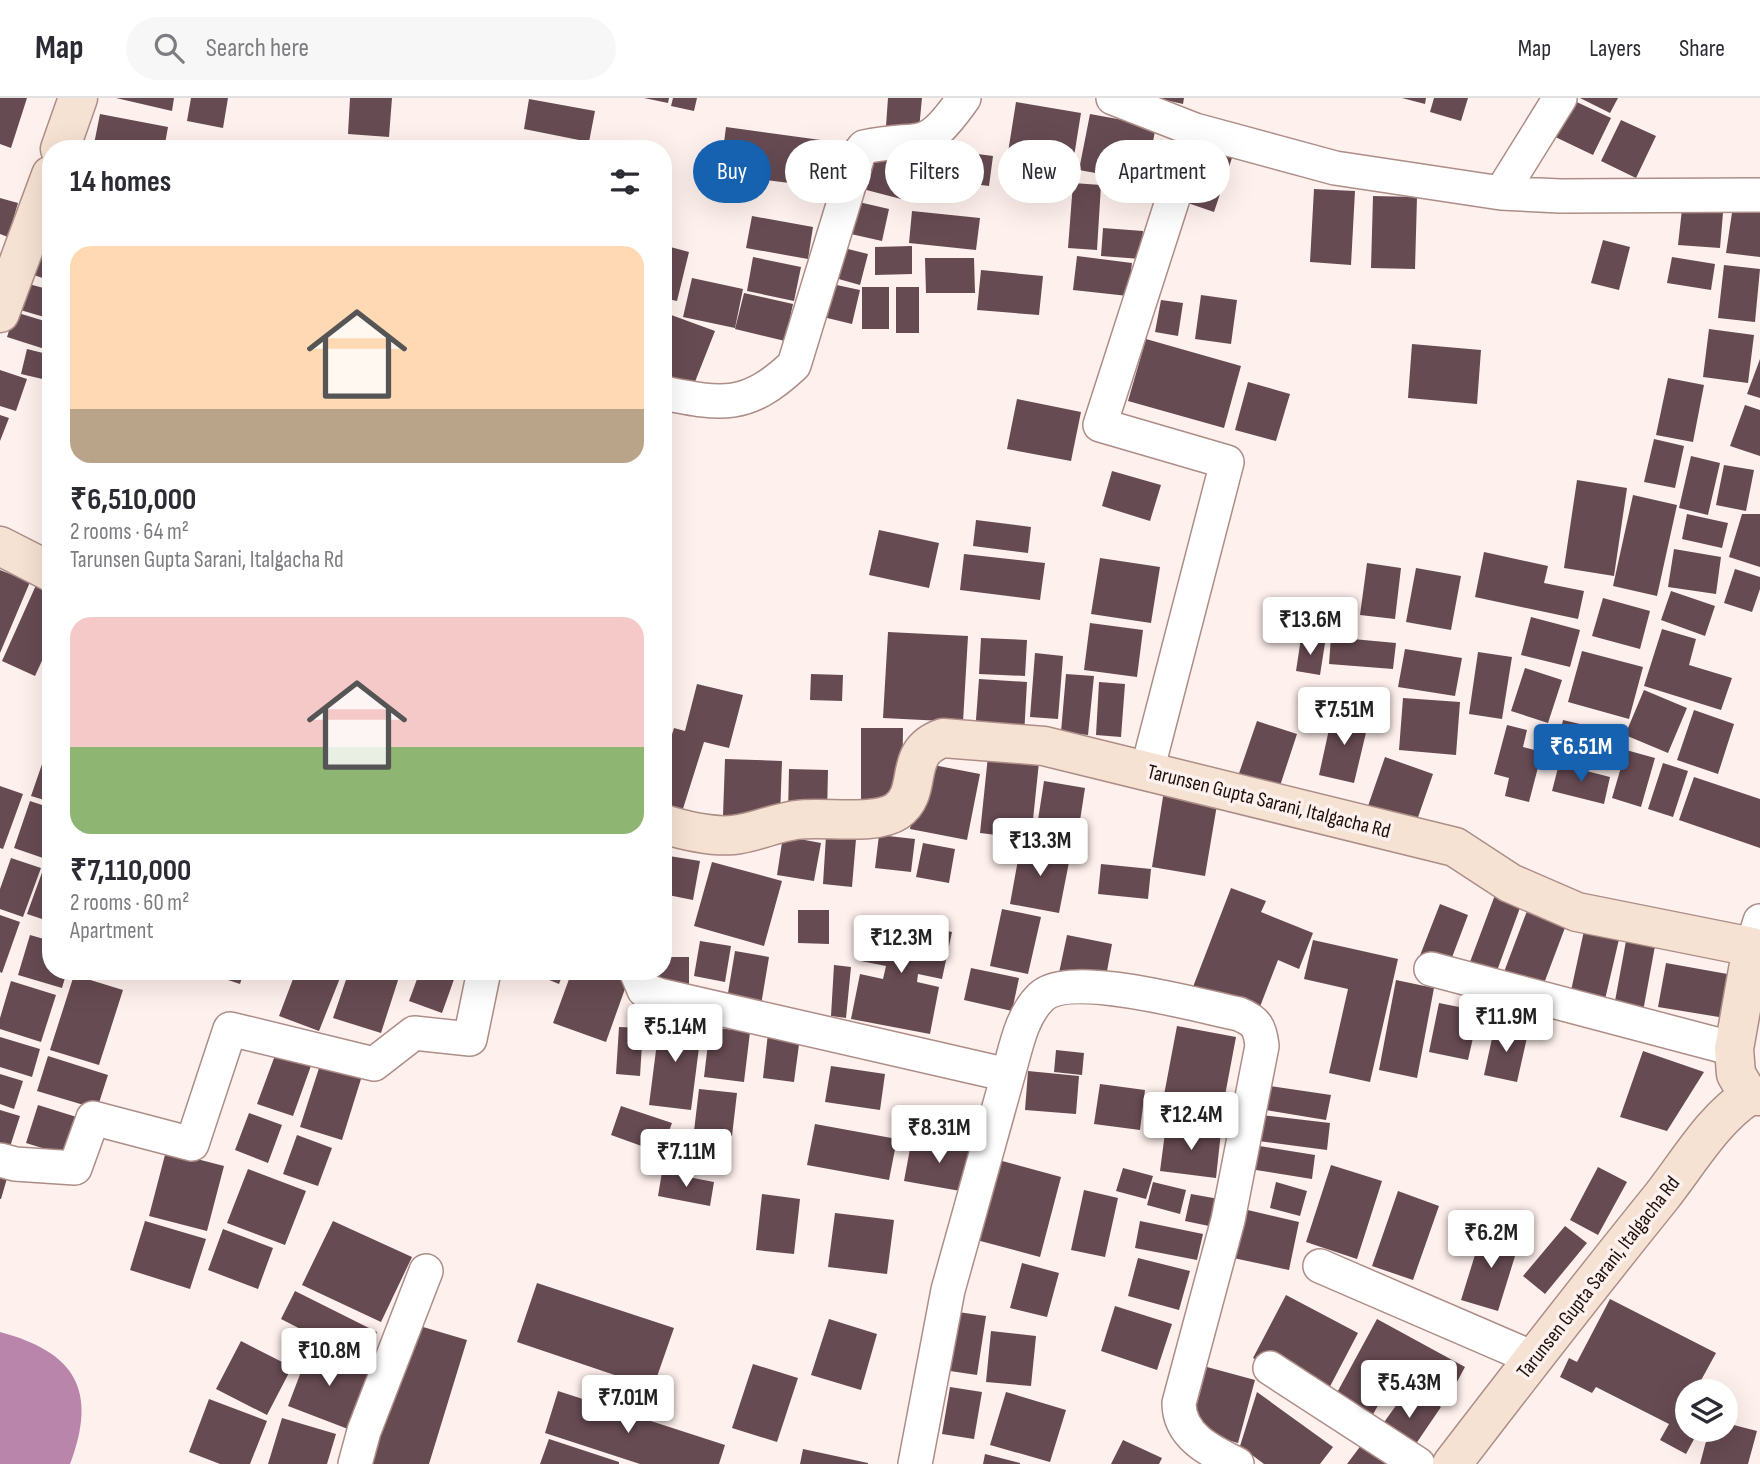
<!DOCTYPE html>
<meta charset="utf-8">
<style>
body{margin:0;font-family:"Sofia Sans Condensed",sans-serif;background:#f7f7f7;color:#2b2b33;height:100vh;display:flex;flex-direction:column;font-size:26px;white-space:nowrap}
*{box-sizing:border-box;margin:0}
p{font-size:23px;color:#7c7c81}
.icon{flex:none;width:38px;height:38px;fill:none;stroke:currentColor;stroke-width:2;stroke-linecap:round;stroke-linejoin:round}
.map{position:relative;flex:1;overflow:hidden}
.panel{position:absolute;left:42px;top:42px;width:630px;height:840px;display:flex;flex-direction:column;background:#fff;border-radius:28px;box-shadow:0 7px 28px #0002}
.panel>*{flex:none}
.top-card{position:absolute;left:693px;top:42px;width:665px;height:63px;display:flex;gap:14px}
.controls{position:absolute;left:1675px;top:1281px;display:grid;gap:14px}
.controls a{display:grid;place-items:center;width:63px;height:63px;border-radius:50%;background:#fff;box-shadow:0 7px 28px #0002;font-size:35px}
.price{position:absolute;translate:-50% -60px;padding:0 16px;border-radius:7px;background:#fff;color:#222;font-size:23px;line-height:46px;filter:drop-shadow(0 2px 4px #0008)}
.price::after{content:'';position:absolute;left:50%;top:42px;width:21px;height:16px;margin-left:-10px;background:inherit;clip-path:polygon(0 0,100% 0,50% 100%)}
.price.active{background:#1661b0;color:#fff}
ul{padding:0;list-style:none}
li{display:grid;align-content:center;gap:14px;height:371px;padding:0 28px}
li span{display:grid;place-items:center;height:217px;border-radius:21px;color:#555}
li>.icon{margin-inline-start:auto}
span .icon{width:126px;height:126px;fill:#fffc;stroke-width:1}
li b{font-size:30px}
h2{display:flex;justify-content:space-between;align-items:center;height:84px;padding:0 28px;font-size:30px}
.pill{padding:0 24px;border-radius:32px;background:#fff;box-shadow:0 7px 28px #0002;font-size:24px;line-height:63px}
.pill.active{background:#1661b0;color:#fff}
header{display:flex;align-items:center;gap:42px;box-sizing:border-box;height:98px;padding:0 35px;background:#fff;border-bottom:2px solid #e1e1e2}
header strong{font-size:33px}
nav{display:flex;gap:38px;margin-inline-start:auto;font-size:24px}
.search{width:490px;height:63px;background:#f7f7f7;display:flex;align-items:center;gap:18px;box-sizing:border-box;padding:0 24px;border-radius:38px;color:#7c7c81;font-size:26px}
.map>svg:first-child{display:block}
.water{fill:#b985ab}
.building{fill:#674b52}
.lines{fill:none;stroke-linecap:round;stroke-linejoin:round}
.street-casing{stroke:#ad8d87;stroke-width:36}
.secondary-casing{stroke:#ad8d87;stroke-width:41}
.street{stroke:#fff;stroke-width:33}
.secondary{stroke:#f6e2d2;stroke-width:38}
.labels{text-anchor:middle;stroke-width:7;stroke-linejoin:round;paint-order:stroke}
.street-label{font-size:21px;fill:#1d110f;stroke:#fef0ed}
</style>
<header>
<strong>Map</strong>
<div class="search"><svg class="icon" aria-label="search" viewBox="0 0 24 24"><circle cx="10" cy="10" r="6"/><path d="M15 15l6 6"/></svg>Search here</div>
<nav><a>Map</a><a>Layers</a><a>Share</a></nav>
</header>
<div class="map">
<svg width="1760" height="1366" viewBox="0 0 1760 1366">
<rect width="100%" height="100%" fill="#fef0ed"/>
<path class="water" d="M0,1234C75,1254 98,1292 70,1366H0Z"/>
<path class="building" d="M0,0H27L11,50L0,46Z
M116,0H174L172,13Z
M191,0H228L223,30L187,23Z
M350,0H392L389,39L348,36Z
M644,0H669L668,5Z
M673,0H697L694,13L671,8Z
M888,0H922L919,31L886,28Z
M1156,0H1184L1183,6Z
M1402,0H1426L1425,6Z
M1434,0H1468L1461,23L1430,14Z
M1568,0L1611,20L1593,57L1549,36Z
M1580,0H1618L1610,15Z
M529,1L595,13L589,44L524,31Z
M1016,4L1081,15L1071,77L1006,67Z
M100,16L168,29L164,51H93Z
M1090,16L1156,28L1145,84L1079,72Z
M1621,22L1656,38L1636,80L1601,63Z
M726,29L828,43L821,89L720,76Z
M1202,47L1233,57L1214,114L1182,103Z
M922,49L993,58L989,88L918,79Z
M864,55L910,67L901,101L855,89Z
M1073,85L1101,87L1097,152L1068,150Z
M1314,91L1355,93L1351,167L1310,164Z
M1373,98L1417,99L1415,171L1371,170Z
M0,100L18,105L8,139L0,136Z
M850,102L889,111L882,143L842,134Z
M1733,108L1760,112V159L1726,155Z
M1682,111L1723,115L1720,150L1678,147Z
M912,113L980,120L976,152L909,145Z
M752,118L813,129L808,161L746,150Z
M51,125V183L31,176Z
M1103,130L1143,133L1141,161L1101,158Z
M1603,142L1630,149L1619,192L1591,185Z
M663,147L689,154L677,203L663,200Z
M836,148L868,156L860,187L828,178Z
M912,148V176L875,177V149Z
M1077,158L1132,165L1128,198L1073,192Z
M753,159L801,169L794,203L747,193Z
M1672,159L1715,166L1711,192L1667,185Z
M925,160H974L975,195H926Z
M1724,167L1760,171L1755,224L1718,220Z
M981,172L1043,178L1039,217L977,212Z
M692,180L743,191L735,230L683,219Z
M25,185L51,192V221L17,211Z
M827,185L860,192L852,226L819,218Z
M862,189H889V231H862Z
M896,189H919V235H896Z
M744,195L793,206L785,243L735,231Z
M1201,197L1237,202L1231,246L1195,241Z
M1161,202L1183,205L1178,238L1155,234Z
M15,214L51,225V253L7,239Z
M663,214L715,233L691,294L663,283Z
M1709,231L1754,237L1748,285L1703,279Z
M1146,241L1241,268L1224,330L1128,303Z
M1412,246L1481,252L1477,306L1408,300Z
M27,251L51,257V283L21,276Z
M1760,261V300L1747,296Z
M0,272L27,281L16,313L0,308Z
M1668,280L1704,287L1693,344L1656,337Z
M1248,284L1290,296L1276,343L1235,332Z
M1017,301L1081,314L1071,363L1007,351Z
M1745,307L1760,312V358L1730,348Z
M0,317L9,320L0,343Z
M1654,341L1684,348L1675,390L1644,384Z
M1691,358L1720,365L1708,417L1679,410Z
M1724,367L1754,372L1746,413L1716,407Z
M1112,373L1161,387L1150,423L1102,408Z
M1577,382L1627,390L1614,478L1564,470Z
M1633,397L1677,407L1657,498L1613,488Z
M1687,416L1728,425L1722,450L1682,441Z
M1742,416H1760V469L1729,459Z
M976,422L1031,429L1028,455L973,448Z
M879,432L939,445L929,490L869,477Z
M1674,451L1721,459L1716,496L1668,489Z
M1484,454L1548,468L1544,485L1584,493L1578,521L1475,499Z
M964,456L1045,465L1040,502L960,492Z
M1100,460L1160,469L1151,525L1091,516Z
M1367,465L1401,470L1395,521L1360,517Z
M1416,470L1461,478L1451,532L1406,524Z
M1735,471L1760,479V491L1752,514L1724,505Z
M0,472L30,484L0,555Z
M37,485L51,491V543L35,578L2,563Z
M1671,493L1715,508L1705,538L1661,522Z
M1603,500L1650,513L1640,551L1592,538Z
M1531,519L1580,532L1570,569L1521,557Z
M1090,525L1143,532L1137,579L1084,572Z
M1662,531L1696,541L1689,567L1732,580L1721,612L1644,588Z
M888,534L968,538L963,624L883,620Z
M1331,539L1396,545L1393,571L1329,566Z
M981,540L1027,542L1025,578L979,576Z
M1301,540L1325,545L1320,577L1296,573Z
M1405,551L1462,560L1455,598L1398,589Z
M1582,553L1643,569L1629,621L1568,604Z
M1478,554L1512,559L1502,621L1469,616Z
M1035,555L1063,558L1058,621L1030,619Z
M1525,570L1562,582L1548,625L1511,613Z
M811,576L843,577L842,603L810,602Z
M1066,576L1094,578L1088,637L1061,634Z
M979,581L1027,584L1024,638L975,635Z
M1099,584L1125,586L1121,639L1096,637Z
M697,586L743,597L729,650L704,644L681,717L663,712V665L674,630L685,633Z
M1644,592L1687,610L1668,655L1625,637Z
M1403,600L1460,604L1456,657L1399,652Z
M1694,612L1734,626L1718,676L1677,662Z
M1333,613L1369,622L1354,685L1319,677Z
M1563,622L1618,635L1609,672L1555,659Z
M1257,623L1297,636L1276,700L1235,687Z
M1507,627L1527,632L1523,649L1542,654L1529,704L1505,698L1509,680L1494,676Z
M861,630H903L902,704L861,703Z
M50,643H51V704L31,698Z
M1626,652L1655,660L1641,709L1612,700Z
M988,658L1039,664L1031,741L980,735Z
M1385,659L1433,676L1416,725L1368,708Z
M725,661L782,663L780,720L723,718Z
M923,665L980,676L967,742L910,731Z
M1663,665L1688,673L1673,719L1648,711Z
M1559,666L1610,679L1604,706L1552,693Z
M789,671L828,672L827,717L788,716Z
M1694,679L1760,701V750L1679,722Z
M1044,683L1085,690L1079,729L1038,722Z
M1165,686L1219,695L1205,778L1152,769Z
M0,688L23,696L3,751L0,750Z
M30,703L51,710V738L43,760L14,750Z
M879,737L915,741L911,774L875,770Z
M783,738L821,745L814,783L777,777Z
M826,738L856,741L852,789L823,786Z
M923,745L955,751L949,785L916,779Z
M1021,745L1071,754L1059,815L1010,806Z
M663,757L700,763L693,802L663,796Z
M11,760L41,770L23,819L0,811V791Z
M712,764L782,783L764,848L694,828Z
M1101,766L1151,771L1148,801L1098,796Z
M44,769L51,772V824L27,816Z
M1231,790L1266,803L1261,814L1313,835L1299,871L1278,862L1256,919L1191,894Z
M1495,797L1521,807L1494,881L1467,872Z
M1530,805L1569,819L1540,896L1501,882Z
M1440,806L1468,817L1448,870L1419,860Z
M1002,811L1041,819L1028,876L990,868Z
M798,812H829V846L798,845Z
M0,817L20,824L2,875L0,874Z
M870,818L952,834L942,881L918,876L917,884L939,889L930,936L851,921L860,876L883,881L886,868L861,863Z
M1585,828L1620,837L1603,910L1569,902Z
M30,837L51,843V873H67L62,890L18,877Z
M1067,837L1112,846L1105,884L1059,875Z
M1313,842L1398,861L1370,984L1329,975L1348,891L1304,881Z
M700,843L731,848L725,884L694,878Z
M1626,843L1655,848L1642,919L1613,914Z
M735,853L769,859L761,907L727,901Z
M663,859H689V887H652V873H663Z
M1666,865L1733,877L1725,920L1658,909Z
M834,867L851,869L846,920L831,918Z
M971,870L1019,880L1012,913L964,902Z
M201,873H244L240,886Z
M296,873L342,875L319,933L279,918Z
M349,873H401L381,935L333,920Z
M420,873H457L442,915L409,903Z
M527,873H564L559,886Z
M572,873L631,874L606,944L553,925Z
M74,877L123,892L99,967L50,952Z
M1396,882L1434,890L1417,980L1379,972Z
M11,883L56,897L41,944L0,931V920Z
M1439,905L1479,913L1468,962L1429,954Z
M660,921L702,926L691,1012L649,1007Z
M1495,927L1528,935L1517,984L1484,977Z
M1177,928L1236,939L1220,1024L1161,1013Z
M619,929L643,930L640,978L616,976Z
M710,929L750,934L744,984L704,979Z
M768,935L800,939L794,984L763,980Z
M0,939L40,951L32,979L0,969Z
M277,952L312,965L293,1018L257,1006Z
M1056,952L1084,955L1082,977L1054,974Z
M1643,953L1704,974L1667,1033L1620,1019Z
M48,958L108,977L97,1011L37,993Z
M320,967L361,981L342,1042L300,1029Z
M831,968L885,976L880,1012L825,1004Z
M1028,973L1079,978L1076,1016L1025,1012Z
M0,976L23,983L14,1011L0,1006Z
M1100,986L1145,992L1140,1032L1094,1026Z
M1257,986L1331,997L1326,1022L1253,1010Z
M699,991L737,995L732,1038L694,1033Z
M38,1007L83,1021L71,1059L26,1045Z
M621,1008L672,1025L661,1055L611,1037Z
M0,1012L20,1018L7,1058L0,1056Z
M249,1015L282,1027L268,1065L235,1052Z
M1253,1016L1330,1025L1327,1052L1250,1042Z
M815,1026L897,1041L889,1082L807,1067Z
M1166,1027L1221,1034L1216,1080L1160,1073Z
M678,1033L730,1044L725,1067L673,1056Z
M297,1037L332,1050L318,1088L283,1076Z
M912,1040L974,1051L966,1094L904,1083Z
M1247,1046L1315,1057L1312,1081L1243,1070Z
M166,1053L224,1068L207,1133L149,1118Z
M991,1060L1061,1079L1040,1159L969,1140Z
M1331,1067L1382,1083L1357,1161L1306,1144Z
M1598,1069L1627,1084L1598,1137L1570,1122Z
M1123,1070L1153,1078L1146,1101L1116,1093Z
M248,1071L306,1093L285,1147L227,1125Z
M662,1074L714,1084L710,1108L658,1098Z
M0,1075L8,1077L1,1101H0Z
M1153,1084L1186,1092L1180,1116L1147,1107Z
M1276,1084L1307,1093L1300,1118L1270,1110Z
M1084,1092L1118,1100L1105,1159L1071,1152Z
M1398,1093L1439,1108L1413,1182L1372,1168Z
M762,1096L800,1101L794,1156L756,1152Z
M1191,1096L1219,1101L1214,1129L1185,1123Z
M1235,1109L1299,1124L1289,1172L1224,1158Z
M835,1115L894,1122L887,1176L828,1169Z
M145,1123L206,1141L190,1191L130,1172Z
M333,1123L412,1159L381,1224L302,1187Z
M1140,1123L1203,1136L1197,1162L1135,1150Z
M1565,1128L1587,1145L1545,1196L1523,1178Z
M223,1131L273,1150L258,1191L208,1172Z
M1483,1131L1520,1142L1498,1213L1461,1202Z
M1138,1160L1190,1173L1179,1212L1128,1198Z
M1022,1165L1059,1175L1047,1219L1010,1210Z
M537,1185L674,1230L653,1290L517,1244Z
M295,1193L377,1234L363,1263L281,1221Z
M1286,1197L1358,1235L1325,1298L1253,1260Z
M1610,1201L1716,1255L1699,1286L1707,1290L1706,1293H1687V1332H1699L1686,1356L1660,1342L1669,1326L1596,1289L1592,1295L1560,1279L1569,1260L1577,1264Z
M1115,1208L1172,1226L1157,1272L1101,1253Z
M958,1214L986,1218L977,1277L950,1273Z
M829,1221L877,1236L861,1292L811,1277Z
M1377,1221L1465,1269L1445,1306L1394,1278L1370,1322L1333,1302Z
M413,1226L467,1242L429,1366H371Z
M991,1233L1036,1238L1031,1288L986,1284Z
M241,1243L292,1269L267,1317L216,1291Z
M310,1250L371,1273L348,1331L288,1308Z
M753,1266L798,1280L777,1344L732,1330Z
M1207,1269L1255,1282L1238,1345L1190,1332Z
M1410,1288L1441,1309L1409,1356L1377,1334Z
M950,1289L982,1294L974,1341L942,1336Z
M558,1293L725,1347L719,1366H640L545,1335Z
M1006,1294L1066,1312L1050,1364L990,1347Z
M1257,1294L1333,1349L1320,1366H1264L1240,1348Z
M209,1301L267,1323L250,1366H220L189,1354Z
M282,1320L336,1336L327,1366H268Z
M1726,1325L1757,1333L1748,1366H1700L1709,1332H1726Z
M549,1341L619,1364V1366H540Z
M1123,1342L1162,1360L1159,1366H1111Z
M1362,1346L1388,1366H1347Z
M803,1351L868,1365V1366H800Z
M985,1356L1020,1365V1366H983Z"/>
<g class="lines">
<defs>
<path id="street" d="M1113,0L1195,32L1335,70L1501,95
M1560,0L1501,95L1560,98L1760,97
M663,295C723,307 747,311 794,267L859,55L864,49C925,36 923,58 964,0
M1147,673L1227,364L1100,327L1195,32
M1752,849L1760,823
M1431,871L1734,951
M636,873L644,892L659,897L1008,977L948,1192L915,1366
M1008,977C1016,950 1021,918 1041,899C1070,871 1199,908 1239,916C1256,923 1260,929 1262,948L1228,1122L1179,1305C1179,1338 1210,1353 1237,1366
M0,1062L15,1066L75,1070L93,1020L192,1046L230,931L374,966L414,935L470,941L484,873
M1320,1168L1533,1260
M1270,1270L1418,1366
M355,1366L364,1333L426,1173"/>
<path id="secondary" d="M60,51L78,0
M0,215L51,77
M0,448L51,474
M663,726C683,732 712,739 733,737C754,735 774,725 796,722C823,718 875,728 897,713C925,693 901,654 943,640L1044,648L1455,749L1510,785L1577,814L1752,849L1734,951L1736,976L1749,998H1760
M1452,1366C1521,1276 1591,1186 1662,1098C1688,1065 1714,1020 1749,998"/>
</defs>
<use href="#street" class="street-casing"/>
<use href="#secondary" class="secondary-casing"/>
<use href="#street" class="street"/>
<use href="#secondary" class="secondary"/>
</g>
<g class="labels">
<g class="street-label">
<text transform="translate(1269 703) rotate(14)" y="7">Tarunsen Gupta Sarani, Italgacha Rd</text>
<text transform="translate(1598 1179) rotate(-52)" y="7">Tarunsen Gupta Sarani, Italgacha Rd</text>
</g>
</g>
</svg>
<div class="controls">
<a><svg class="icon" aria-label="layers" viewBox="0 0 24 24"><path d="M12 4l9 5-9 5-9-5zM3 14l9 5 9-5"/></svg></a>
</div>
<b class="price" style="left:1310px;top:559px">₹13.6M</b>
<b class="price" style="left:1344px;top:649px">₹7.51M</b>
<b class="price active" style="left:1581px;top:686px">₹6.51M</b>
<b class="price" style="left:1040px;top:780px">₹13.3M</b>
<b class="price" style="left:901px;top:877px">₹12.3M</b>
<b class="price" style="left:1506px;top:956px">₹11.9M</b>
<b class="price" style="left:675px;top:966px">₹5.14M</b>
<b class="price" style="left:1191px;top:1054px">₹12.4M</b>
<b class="price" style="left:939px;top:1067px">₹8.31M</b>
<b class="price" style="left:686px;top:1091px">₹7.11M</b>
<b class="price" style="left:1491px;top:1172px">₹6.2M</b>
<b class="price" style="left:329px;top:1290px">₹10.8M</b>
<b class="price" style="left:1409px;top:1322px">₹5.43M</b>
<b class="price" style="left:628px;top:1337px">₹7.01M</b>
<div class="top-card">
<a class="pill active">Buy</a>
<a class="pill">Rent</a>
<a class="pill">Filters</a>
<a class="pill">New</a>
<a class="pill">Apartment</a>
</div>
<section class="panel">
<h2>14 homes<svg class="icon" aria-label="filters" viewBox="0 0 24 24"><path d="M4 7h16M4 17h16"/><circle cx="9" cy="7" r="2"/><circle cx="15" cy="17" r="2"/></svg></h2>
<ul>
<li><span style="background:linear-gradient(#ffd9b3 75%,#b9a48a 0)"><svg class="icon" aria-label="home" viewBox="0 0 24 24"><path d="M3 11l9-7 9 7M6 9v11h12V9"/></svg></span><div><b>₹6,510,000</b><p>2 rooms · 64 m²</p><p>Tarunsen Gupta Sarani, Italgacha Rd</p></div></li>
<li><span style="background:linear-gradient(#f6c9c9 60%,#8fb573 0)"><svg class="icon" aria-label="home" viewBox="0 0 24 24"><path d="M3 11l9-7 9 7M6 9v11h12V9"/></svg></span><div><b>₹7,110,000</b><p>2 rooms · 60 m²</p><p>Apartment</p></div></li>
</ul>
</section>
</div>
